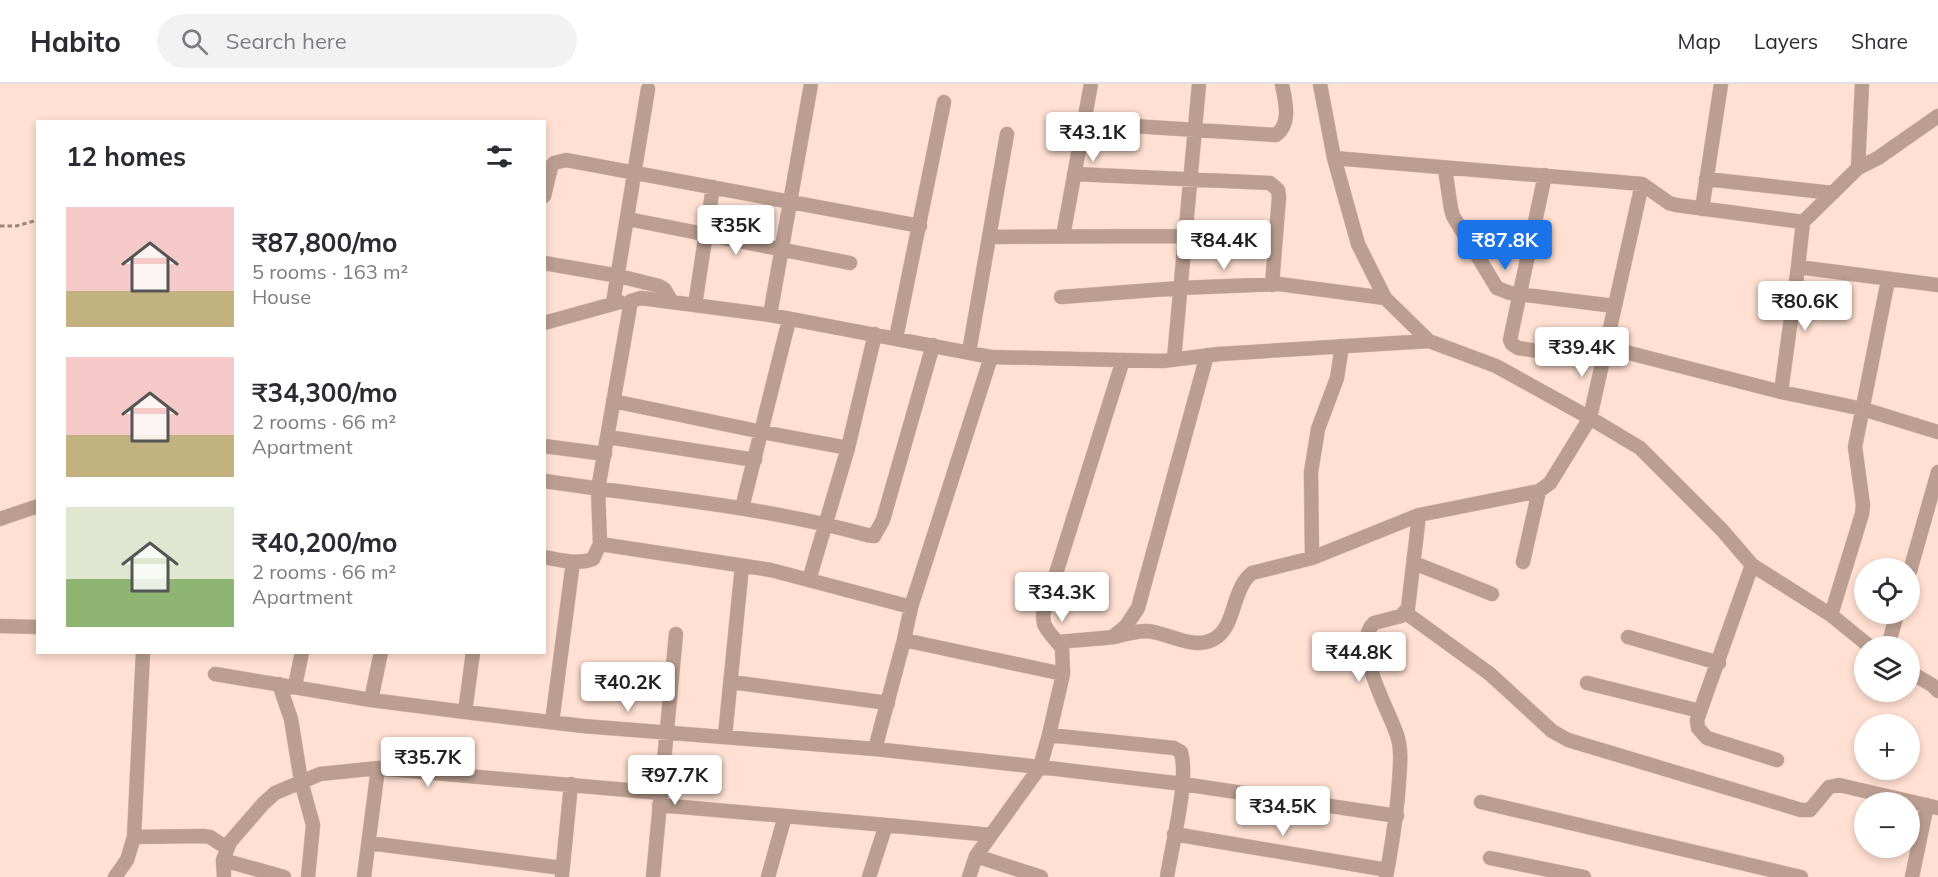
<!DOCTYPE html>
<meta charset="utf-8">
<style>
body{margin:0;font-family:Mulish,sans-serif;background:#f2f2f3;color:#2b2b33;height:100vh;display:flex;flex-direction:column;font-size:22px;white-space:nowrap}
*{box-sizing:border-box;margin:0}
p{font-size:20px;color:#7c7c81}
.icon{flex:none;width:33px;height:33px;fill:none;stroke:currentColor;stroke-width:2;stroke-linecap:round;stroke-linejoin:round}
.map{position:relative;flex:1;overflow:hidden}
.drawer{position:absolute;left:36px;top:36px;width:510px;height:534px;display:flex;flex-direction:column;background:#fff;border-radius:0px;box-shadow:0 3px 9px #0003}
.drawer>*{flex:none}
.tools{position:absolute;left:1854px;top:474px;display:grid;gap:12px}
.tools a{display:grid;place-items:center;width:66px;height:66px;border-radius:50%;background:#fff;box-shadow:0 3px 9px #0003;font-size:30px}
.price{position:absolute;translate:-50% -51px;padding:0 14px;border-radius:6px;background:#fff;color:#222;font-size:20px;line-height:39px;filter:drop-shadow(0 2px 3px #0008)}
.price::after{content:'';position:absolute;left:50%;top:36px;width:18px;height:14px;margin-left:-9px;background:inherit;clip-path:polygon(0 0,100% 0,50% 100%)}
.price.active{background:#1a73e8;color:#fff}
ul{padding:0;list-style:none}
li{display:flex;align-items:center;gap:18px;height:150px;padding:0 30px}
li span{display:grid;place-items:center;flex:none;width:168px;height:120px;border-radius:0px;color:#555}
li>.icon{margin-inline-start:auto}
span .icon{width:72px;height:72px;fill:#fffc;stroke-width:1}
li b{font-size:26px}
h2{display:flex;justify-content:space-between;align-items:center;height:72px;padding:0 30px;font-size:26px}
header{display:flex;align-items:center;gap:36px;box-sizing:border-box;height:84px;padding:0 30px;background:#fff;border-bottom:2px solid #e1e1e2}
header strong{font-size:28px}
nav{display:flex;gap:33px;margin-inline-start:auto;font-size:21px}
.search{width:420px;height:54px;background:#f2f2f3;display:flex;align-items:center;gap:15px;box-sizing:border-box;padding:0 21px;border-radius:33px;color:#7c7c81;font-size:22px}
.map>svg:first-child{display:block}
.lines{fill:none;stroke-linecap:round;stroke-linejoin:round}
.street-casing{stroke:#d9bdb0;stroke-width:15}
.path{stroke:#9b847a;stroke-width:3;stroke-dasharray:4.5 3;stroke-linecap:butt}
.street{stroke:#bb9e91;stroke-width:14}
</style>
<header>
<strong>Habito</strong>
<div class="search"><svg class="icon" aria-label="search" viewBox="0 0 24 24"><circle cx="10" cy="10" r="6"/><path d="M15 15l6 6"/></svg>Search here</div>
<nav><a>Map</a><a>Layers</a><a>Share</a></nav>
</header>
<div class="map">
<svg width="1938" height="793" viewBox="0 0 1938 793">
<rect width="100%" height="100%" fill="#ffe0d2"/>
<g class="lines">
<defs>
<path id="street" d="M1320,0L1334,74L1358,160L1385,214L1429,257
M1085,39L1276,51C1292,39 1285,17 1282,0
M1334,74L1642,100L1669,119L1676,121L1803,138L1858,84L1878,74L1938,32
M1858,84L1862,0
M1445,85L1451,125L1453,132L1497,204L1510,209L1614,222
M1074,90L1270,99L1278,106L1279,113L1272,201
M1545,91L1510,256L1512,260L1518,264L1575,273L1602,275
M1706,95L1833,109
M544,112L551,83L554,79L566,76L920,142
M1702,125L1721,0
M628,135L850,179
M1063,152L1091,0
M989,153L1185,152L1276,147
M544,179L619,192L659,202L664,205L672,218
M1798,183L1938,201
M1061,213L1180,204L1279,200L1385,214
M613,219L648,5
M695,221L713,103
M770,231L811,0
M544,239L620,218
M896,254L944,18
M1606,263L1781,308L1863,325L1938,348
M969,268L1007,50
M1174,275L1199,0
M1781,308L1798,183L1803,138
M613,317L762,348L848,364
M608,353L755,376
M544,362L605,370
M544,397C652,413 762,422 867,451L874,452L883,436L933,261
M742,424L789,236
M0,435L38,422
M544,473C561,476 577,481 593,475L600,460
M1312,474L1311,388L1318,345L1337,294L1342,262
M1523,478L1539,407
M1414,479L1492,510
M1752,481L1697,636L1698,644L1707,654L1777,676
M1910,487L1938,388
M809,496L848,364L875,250
M911,523L991,273
M1406,529L1490,590L1552,647L1568,656L1801,726H1810L1829,703L1839,701L1938,724
M1831,531L1862,430L1863,421L1855,363L1888,196
M0,542L38,543
M1115,551L1126,542L1138,524L1207,271
M1628,553L1719,579
M1059,558C1077,556 1096,555 1114,553C1124,551 1135,547 1146,547C1169,548 1195,569 1217,553C1236,539 1232,505 1252,489L1312,474L1419,431L1539,407L1550,399L1590,334L1642,100
M1888,562L1897,530
M1910,588L1932,601L1938,607
M215,590L371,616L465,628L583,642L875,665L1040,683L1183,700L1397,732
M1063,590L904,556L911,523L771,486L600,460L598,405L631,217L641,214L770,231L991,273L1163,277L1219,270L1429,257L1496,282L1590,334L1640,364L1722,446L1752,481L1831,531L1869,562
M731,598L888,619
M1587,599L1700,627
M279,600L291,635L301,697L313,741L308,793
M295,602L302,568
M371,616L381,568
M465,628L473,568
M552,638L573,478
M1049,651L1174,664L1181,668C1189,698 1172,760 1167,793
M725,652L742,482
M875,665L904,556
M1481,718L1801,793
M659,721L785,732
M886,741L991,751
M1174,750L1387,786
M134,753L203,752L210,753L227,764
M369,759L562,784
M976,772L1041,793
M1490,774L1584,793
M223,776L284,793
M562,791L571,700
M115,793L127,776L134,753L143,568
M224,793L223,776L230,758L263,720L275,709L320,690L378,684L661,709
M364,793L378,684
M653,793L676,550
M768,793L785,732L886,741L869,793
M969,793L976,772L1040,683L1049,651L1063,590L1062,564L1048,547L1044,540L1043,531L1123,276
M1386,793C1392,761 1397,730 1399,697C1400,682 1402,666 1397,651C1389,626 1350,561 1374,539L1401,532L1408,524L1419,431
M1912,793L1927,721"/>
</defs>
<use href="#street" class="street-casing"/>
<path class="path" d="M0,142H16L38,136"/>
<use href="#street" class="street"/>
</g>
</svg>
<div class="tools">
<a><svg class="icon" aria-label="locate" viewBox="0 0 24 24"><circle cx="12" cy="12" r="6"/><path d="M12 2v4M12 18v4M2 12h4M18 12h4"/></svg></a>
<a><svg class="icon" aria-label="layers" viewBox="0 0 24 24"><path d="M12 4l9 5-9 5-9-5zM3 14l9 5 9-5"/></svg></a>
<a>+</a>
<a>−</a>
</div>
<b class="price" style="left:1093px;top:79px">₹43.1K</b>
<b class="price" style="left:736px;top:172px">₹35K</b>
<b class="price" style="left:1224px;top:187px">₹84.4K</b>
<b class="price active" style="left:1505px;top:187px">₹87.8K</b>
<b class="price" style="left:1805px;top:248px">₹80.6K</b>
<b class="price" style="left:1582px;top:294px">₹39.4K</b>
<b class="price" style="left:1062px;top:539px">₹34.3K</b>
<b class="price" style="left:1359px;top:599px">₹44.8K</b>
<b class="price" style="left:628px;top:629px">₹40.2K</b>
<b class="price" style="left:428px;top:704px">₹35.7K</b>
<b class="price" style="left:675px;top:722px">₹97.7K</b>
<b class="price" style="left:1283px;top:753px">₹34.5K</b>
<section class="drawer">
<h2>12 homes<svg class="icon" aria-label="filters" viewBox="0 0 24 24"><path d="M4 7h16M4 17h16"/><circle cx="9" cy="7" r="2"/><circle cx="15" cy="17" r="2"/></svg></h2>
<ul>
<li><span style="background:linear-gradient(#f6c9c9 70%,#c2b280 0)"><svg class="icon" aria-label="home" viewBox="0 0 24 24"><path d="M3 11l9-7 9 7M6 9v11h12V9"/></svg></span><div><b>₹87,800/mo</b><p>5 rooms · 163 m²</p><p>House</p></div></li>
<li><span style="background:linear-gradient(#f6c9c9 65%,#c2b280 0)"><svg class="icon" aria-label="home" viewBox="0 0 24 24"><path d="M3 11l9-7 9 7M6 9v11h12V9"/></svg></span><div><b>₹34,300/mo</b><p>2 rooms · 66 m²</p><p>Apartment</p></div></li>
<li><span style="background:linear-gradient(#dfe7d0 60%,#8fb573 0)"><svg class="icon" aria-label="home" viewBox="0 0 24 24"><path d="M3 11l9-7 9 7M6 9v11h12V9"/></svg></span><div><b>₹40,200/mo</b><p>2 rooms · 66 m²</p><p>Apartment</p></div></li>
</ul>
</section>
</div>
